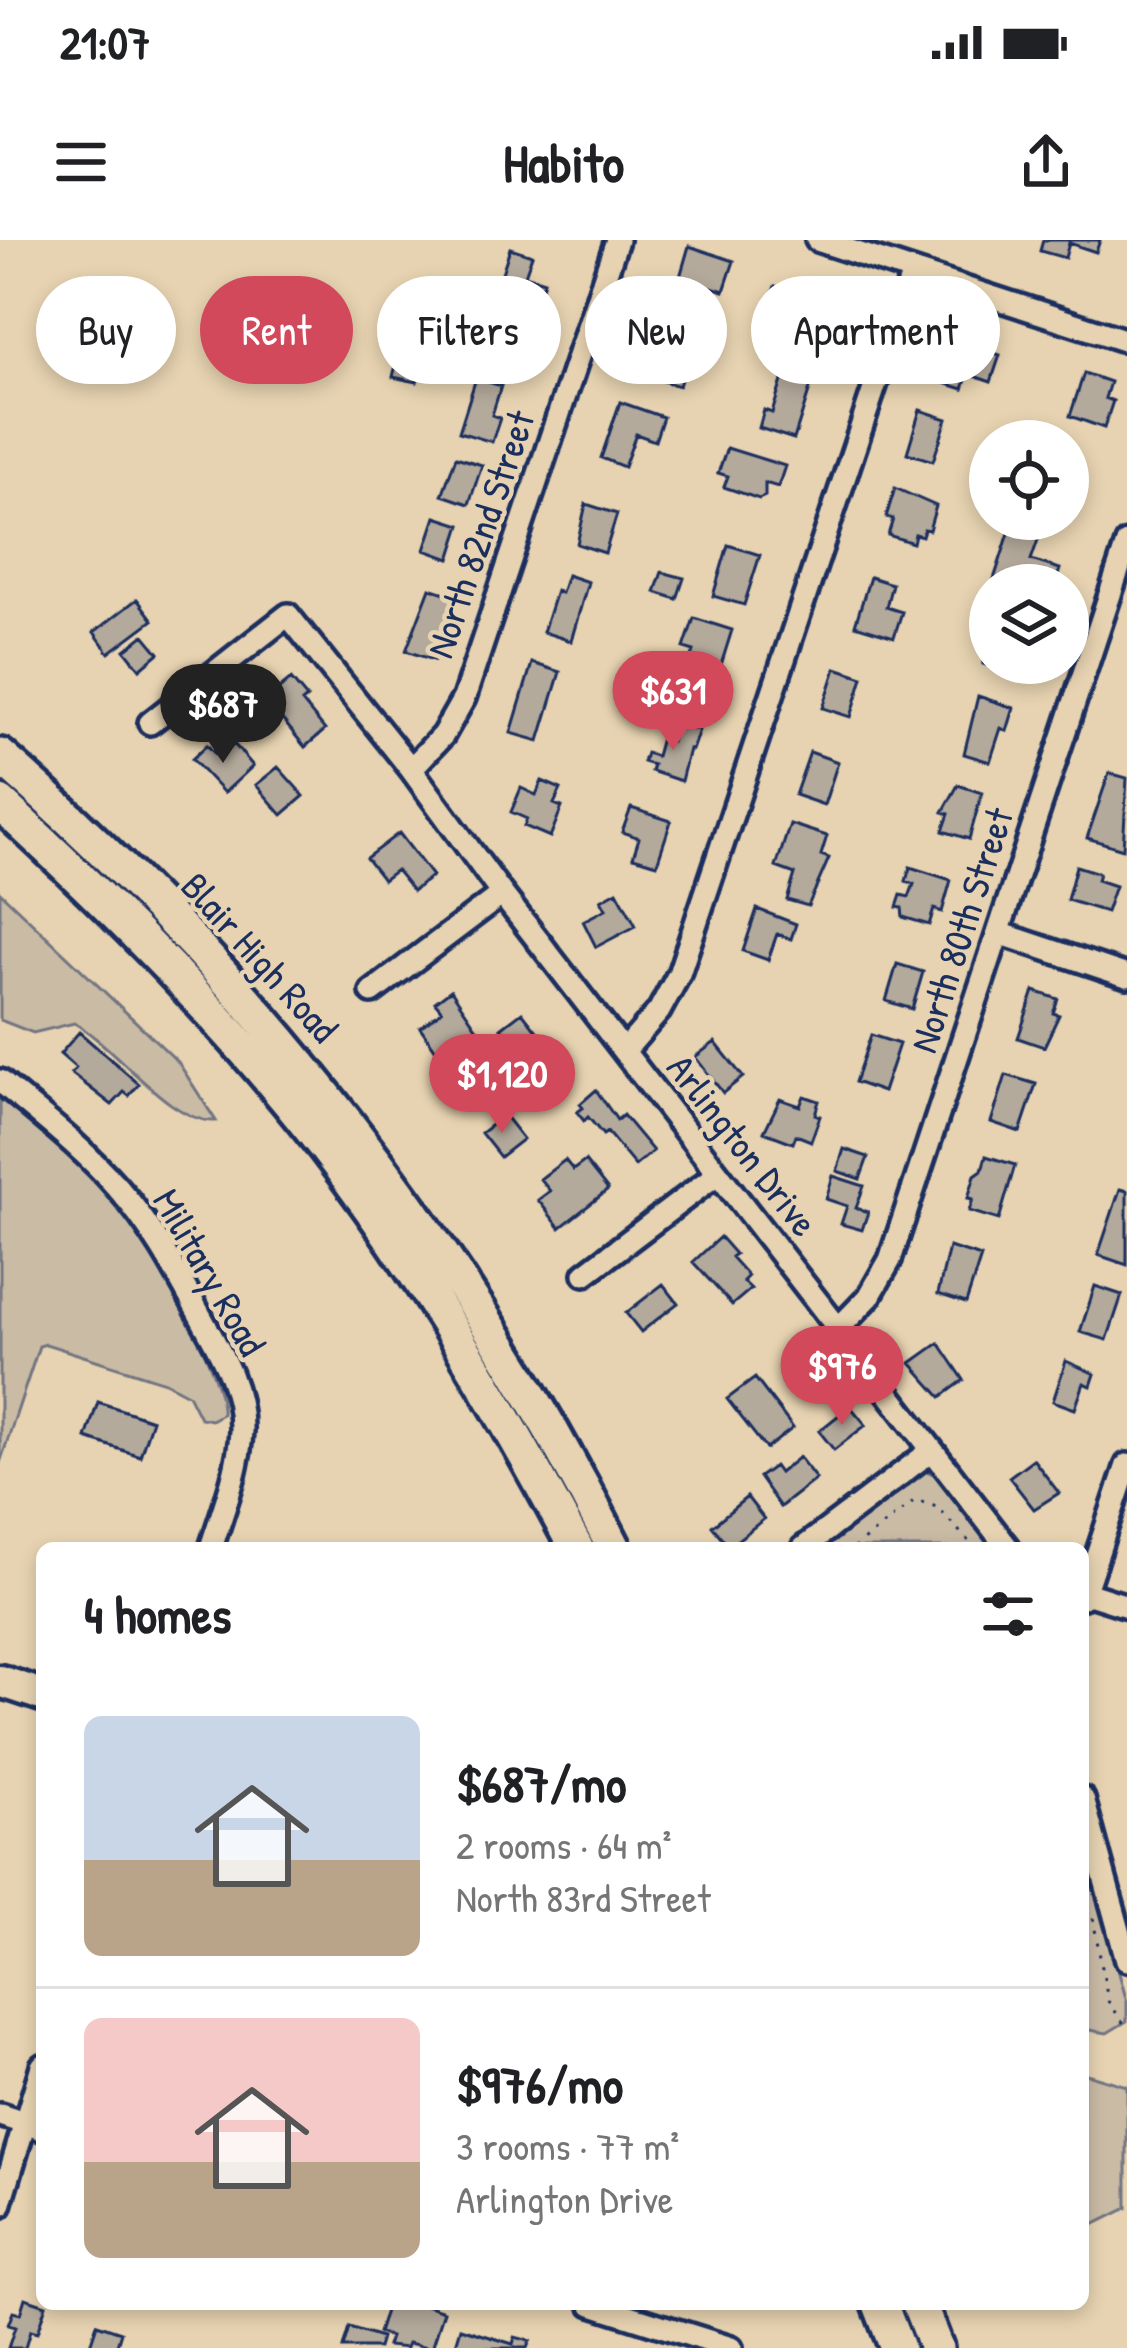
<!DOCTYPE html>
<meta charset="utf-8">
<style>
body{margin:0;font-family:"Patrick Hand",sans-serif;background:#f2f2f2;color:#202124;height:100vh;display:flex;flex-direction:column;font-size:45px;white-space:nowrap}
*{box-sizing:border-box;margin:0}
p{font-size:39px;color:#757577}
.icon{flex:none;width:66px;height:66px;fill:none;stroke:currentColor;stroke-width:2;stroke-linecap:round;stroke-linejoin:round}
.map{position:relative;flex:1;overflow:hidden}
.drawer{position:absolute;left:36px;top:1302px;width:1053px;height:768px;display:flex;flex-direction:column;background:#fff;border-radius:18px;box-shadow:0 6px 18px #0003}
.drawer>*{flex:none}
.guide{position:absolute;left:36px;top:36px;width:1056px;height:108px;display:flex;gap:24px}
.controls{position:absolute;left:969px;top:180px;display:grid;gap:24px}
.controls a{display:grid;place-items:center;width:120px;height:120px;border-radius:50%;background:#fff;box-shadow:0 6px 18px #0003;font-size:60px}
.price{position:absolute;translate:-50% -102px;padding:0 27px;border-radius:42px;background:#d1495b;color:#fff;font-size:39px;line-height:78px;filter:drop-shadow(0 3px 6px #0008)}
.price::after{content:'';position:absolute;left:50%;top:72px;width:36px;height:27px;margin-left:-18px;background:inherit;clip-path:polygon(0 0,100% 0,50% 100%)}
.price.active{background:#222;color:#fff}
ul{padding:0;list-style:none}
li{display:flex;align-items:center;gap:36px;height:300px;padding:0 48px}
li+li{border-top:3px solid #e0e0e0}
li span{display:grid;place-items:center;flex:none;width:336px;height:240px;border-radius:18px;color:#555}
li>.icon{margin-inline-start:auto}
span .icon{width:144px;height:144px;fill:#fffc;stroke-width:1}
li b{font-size:51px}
h2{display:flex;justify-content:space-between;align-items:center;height:144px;padding:0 48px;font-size:51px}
.pill{padding:0 42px;border-radius:54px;background:#fff;box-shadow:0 6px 18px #0003;font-size:42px;line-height:108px}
.pill.active{background:#d1495b;color:#fff}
.status{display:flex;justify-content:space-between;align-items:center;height:84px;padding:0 60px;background:#fff;direction:ltr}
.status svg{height:33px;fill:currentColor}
header{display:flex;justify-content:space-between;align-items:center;height:156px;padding:0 48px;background:#fff;font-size:54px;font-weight:700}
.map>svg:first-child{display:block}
.green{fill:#cabba5;stroke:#727582;stroke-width:3}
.building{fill:#b4aa9c;stroke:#1b2f5e;stroke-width:3}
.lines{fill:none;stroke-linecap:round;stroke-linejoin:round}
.minor-casing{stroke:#1b2f5e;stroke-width:30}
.secondary-casing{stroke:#1b2f5e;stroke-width:39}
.primary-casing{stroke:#1b2f5e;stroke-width:42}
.path{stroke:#1b2f5e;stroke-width:3;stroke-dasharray:3 9;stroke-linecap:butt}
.minor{stroke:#e7d3b1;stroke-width:21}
.secondary{stroke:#e7d3b1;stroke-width:30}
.primary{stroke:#e7d3b1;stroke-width:33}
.labels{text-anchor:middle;stroke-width:9;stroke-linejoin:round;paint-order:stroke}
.street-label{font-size:39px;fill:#1b2f5e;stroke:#e7d3b1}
</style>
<div class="status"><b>21:07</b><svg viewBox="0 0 49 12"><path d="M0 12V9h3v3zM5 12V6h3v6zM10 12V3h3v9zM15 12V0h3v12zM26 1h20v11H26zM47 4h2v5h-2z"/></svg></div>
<header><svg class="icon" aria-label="menu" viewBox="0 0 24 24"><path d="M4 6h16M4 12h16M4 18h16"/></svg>Habito<svg class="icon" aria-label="share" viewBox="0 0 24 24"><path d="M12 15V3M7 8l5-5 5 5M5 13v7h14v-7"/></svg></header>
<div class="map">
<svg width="1127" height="2108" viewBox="0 0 1127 2108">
<rect width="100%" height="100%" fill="#e7d3b1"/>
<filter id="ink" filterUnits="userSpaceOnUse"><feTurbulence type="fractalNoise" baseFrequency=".00833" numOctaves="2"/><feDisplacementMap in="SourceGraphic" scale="24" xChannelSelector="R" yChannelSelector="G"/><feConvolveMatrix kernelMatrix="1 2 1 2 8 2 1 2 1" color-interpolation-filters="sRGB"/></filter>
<g filter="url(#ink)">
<path class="green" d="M0,652L178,822L216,881C170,884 116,806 74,783L33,793L0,780Z
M0,853C41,888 89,923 122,967C149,1003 225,1134 222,1174L211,1180L200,1178L188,1154L165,1142L46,1104L39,1106L0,1223Z
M924,1230L939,1236L995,1308H817Z
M1083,1602L1127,1762V1781L1107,1793L1083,1789Z
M1083,1833L1127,1846V1968L1083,1990Z"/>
<path class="building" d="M1043,0H1100L1096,12L1069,3L1065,18L1040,11Z
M689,6L734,21L724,51L680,37Z
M510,8L532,15L525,35L544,41L535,68L495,55Z
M775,46L806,56L809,48L837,57L825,93L765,78Z
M504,76L529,85L514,130L489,121L495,102L489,100L494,86L499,88Z
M653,84L681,93L671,123L685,127L679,146L636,133Z
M933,93L1000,115L991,142L968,134L963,149L941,142L944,133L923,126Z
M399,112L423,117L417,142L393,137Z
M785,131L813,139L794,199L759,188L764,170L772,173Z
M1084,133L1110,142L1105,158L1113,161L1104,188L1070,176Z
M476,138L501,146L492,175L500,178L492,202L459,192Z
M620,162L663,177L655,201L636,194L624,227L601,218Z
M920,170L947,179L933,221L907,213Z
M727,208L785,226L778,247L765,243V256L759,259L724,247L728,236L718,233Z
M456,217L482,225L469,264L442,255Z
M895,248L936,266L929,290L924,289L922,296L915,294L913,303L888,295L893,279L886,277Z
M586,264L617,274L605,313L577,304Z
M436,277L461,285L450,319L425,310Z
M1011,287L1039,297L1031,320L1060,329L1055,345H1013L994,339Z
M728,305L760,315L744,365L713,356Z
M662,332L684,338L677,359L655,352Z
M567,335L588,342L571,401L543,392L556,351L561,353Z
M870,337L892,344L886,367L902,372L894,397L855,385Z
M430,348L454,356L434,420L406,411Z
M137,359L153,380L109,413L94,392Z
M694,378L732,390L710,460L679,450L694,411L684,408Z
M144,395L159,413L140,429L125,410Z
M990,402V423H1029L1025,437L983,424Z
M532,423L560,432L539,501L511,493Z
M836,428L863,437L851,477L823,468Z
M291,439L307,458L302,462L325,490L305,507L266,460Z
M978,456L1014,468L1007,491L1001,488L990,522L964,514Z
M676,483L699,490L692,510L689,509L681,541L651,531L653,525L643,522L646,513L656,516L661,498L671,501Z
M234,504L253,526L224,553L192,519L207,505L219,518Z
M810,512L838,522L824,565L795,555Z
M278,527L304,556L282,575L256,545Z
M1109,533L1127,538L1123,609L1087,598Z
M542,541L561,549L554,564L562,567L550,597L524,586L527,579L511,572L521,548L536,555Z
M958,545L982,553L969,599L943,591L949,574L943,572Z
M631,568L671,581L657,624L633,617L639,598L622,592Z
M790,584L827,596L821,615L829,618L808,666L787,660L795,634L776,627Z
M399,593L432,636L413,651L396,630L383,640L366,618Z
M1076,626L1099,633L1097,640L1115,646L1106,672L1067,660Z
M910,627L951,640L942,672L934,669L929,685L903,677L902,668L897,667L901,655L909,657L914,644L906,641Z
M617,651L636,686L596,707L583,681L606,669L601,660Z
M757,669L796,684L791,699L777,694L768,720L743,711Z
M897,724L923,732L912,769L886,761Z
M451,750L490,808L476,818L458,793L436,810L420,787L442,771L435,762Z
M1034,751L1058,759L1053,773L1059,775L1044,807L1018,798Z
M522,772L548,805L527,822L501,788Z
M79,792L139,844L129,856L124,852L112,865L71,833L76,828L60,814Z
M871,795L899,804L883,852L855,842Z
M715,802L743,837L723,853L695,817Z
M1006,835L1036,844L1020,892L991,882Z
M596,850L617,880L623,875L653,911L635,926L607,892L603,895L588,877L584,881L577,872L583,868L580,864Z
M804,856L819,861L815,874L820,876L811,901L796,895L793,903L764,892L780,859L800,866Z
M504,875L523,899L500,917L481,893Z
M844,909L868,917L860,939L837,931Z
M986,916L1015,925L999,980L969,971L973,959L968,958L975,935L982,930Z
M565,920L573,930L585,921L608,950L560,988L538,960L550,951L540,939Z
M833,936L864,946L856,968L868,972L862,990L841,984L847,966L826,959Z
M1120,949L1127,951V1025L1098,1015Z
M720,997L735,1014L731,1017L748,1036L743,1041L751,1049L732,1065L693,1022Z
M949,1007L981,1017L966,1063L938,1054Z
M663,1044L678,1063L641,1092L626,1073Z
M1095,1046L1122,1055L1107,1100L1080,1092Z
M939,1103L964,1140L941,1157L911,1123Z
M1066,1121L1095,1134L1091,1146L1084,1143L1075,1169L1053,1161Z
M755,1138L793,1188L766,1209L727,1159Z
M98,1162L152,1180L140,1216L86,1198Z
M850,1166L866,1185L834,1210L819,1191Z
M799,1217L816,1239L780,1267L759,1237L774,1226L779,1233Z
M1033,1219L1059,1253L1034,1269L1009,1237Z
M747,1257L764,1279L729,1307L712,1286Z
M25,2058L46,2065L37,2093L30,2091L25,2108H8L15,2087L8,2085L13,2072L20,2074Z
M387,2064H423L444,2071L432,2108L408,2103L406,2108L387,2106L390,2097L378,2093Z
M97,2084L121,2092L116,2108L90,2105Z
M349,2088L381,2098L378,2108H343Z
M461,2088L513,2104L515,2097L530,2101L527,2108H455Z"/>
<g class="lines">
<defs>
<path id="minor" d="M817,0L1127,101
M150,483L288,375L411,529L502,654L1008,1308
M411,529L443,495L464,458L617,0
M999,693L1127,736
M372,752L502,654
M625,810L659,771L679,734L913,32
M0,841C40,875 82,907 117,947C152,986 177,1033 202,1079C222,1115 242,1149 241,1191C239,1231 223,1270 211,1308
M585,1034L717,934
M840,1087L869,1057L890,1020L1127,303
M803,1308L931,1211
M1083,1352L1127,1366
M1083,1357L1127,1225
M1083,1559L1127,1720
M0,1875L42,1889
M0,1966L42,1826
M592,2064L731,2108"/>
<path id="secondary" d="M0,1441L42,1455"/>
<path id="primary" d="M0,516C255,738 463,1007 614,1308
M0,563C116,670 228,782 325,907C422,1032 502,1169 576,1308
M880,2064L897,2108
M919,2064L936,2108"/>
</defs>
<use href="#minor" class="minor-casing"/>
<use href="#secondary" class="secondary-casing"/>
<use href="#primary" class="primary-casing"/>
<path class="path" d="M854,1308L915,1260L937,1267L975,1308
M1093,1678L1108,1761L1127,1788
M1083,1706L1093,1707"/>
<use href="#minor" class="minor"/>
<use href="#secondary" class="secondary"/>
<use href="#primary" class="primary"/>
</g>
</g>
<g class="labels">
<g class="street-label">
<text transform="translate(480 294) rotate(-71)" y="14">North 82nd Street</text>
<text transform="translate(961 690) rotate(-72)" y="14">North 80th Street</text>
<text transform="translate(260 717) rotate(48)" y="14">Blair High Road</text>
<text transform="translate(743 905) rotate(52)" y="14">Arlington Drive</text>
<text transform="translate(210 1032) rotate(60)" y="14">Military Road</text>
</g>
</g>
</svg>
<div class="controls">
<a><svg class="icon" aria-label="locate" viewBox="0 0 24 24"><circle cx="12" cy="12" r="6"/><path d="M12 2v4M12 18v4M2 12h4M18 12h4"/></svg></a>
<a><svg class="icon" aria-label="layers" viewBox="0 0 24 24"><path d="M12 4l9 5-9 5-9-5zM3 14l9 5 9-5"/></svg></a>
</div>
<b class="price" style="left:673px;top:513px">$631</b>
<b class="price active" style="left:223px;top:526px">$687</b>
<b class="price" style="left:502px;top:896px">$1,120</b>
<b class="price" style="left:842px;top:1188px">$976</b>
<div class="guide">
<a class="pill">Buy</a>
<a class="pill active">Rent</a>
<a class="pill">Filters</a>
<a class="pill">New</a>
<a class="pill">Apartment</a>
</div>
<section class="drawer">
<h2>4 homes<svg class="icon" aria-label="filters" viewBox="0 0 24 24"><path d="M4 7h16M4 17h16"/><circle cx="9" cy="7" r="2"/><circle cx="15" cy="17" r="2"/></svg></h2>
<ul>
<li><span style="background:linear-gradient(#c9d6e8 60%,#b9a48a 0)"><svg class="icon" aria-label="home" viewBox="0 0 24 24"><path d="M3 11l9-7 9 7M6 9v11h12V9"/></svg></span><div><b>$687/mo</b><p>2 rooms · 64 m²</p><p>North 83rd Street</p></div></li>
<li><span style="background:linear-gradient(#f6c9c9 60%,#b9a48a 0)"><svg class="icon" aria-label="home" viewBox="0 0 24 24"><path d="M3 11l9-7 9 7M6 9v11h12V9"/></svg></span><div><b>$976/mo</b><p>3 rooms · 77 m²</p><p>Arlington Drive</p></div></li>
</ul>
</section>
</div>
